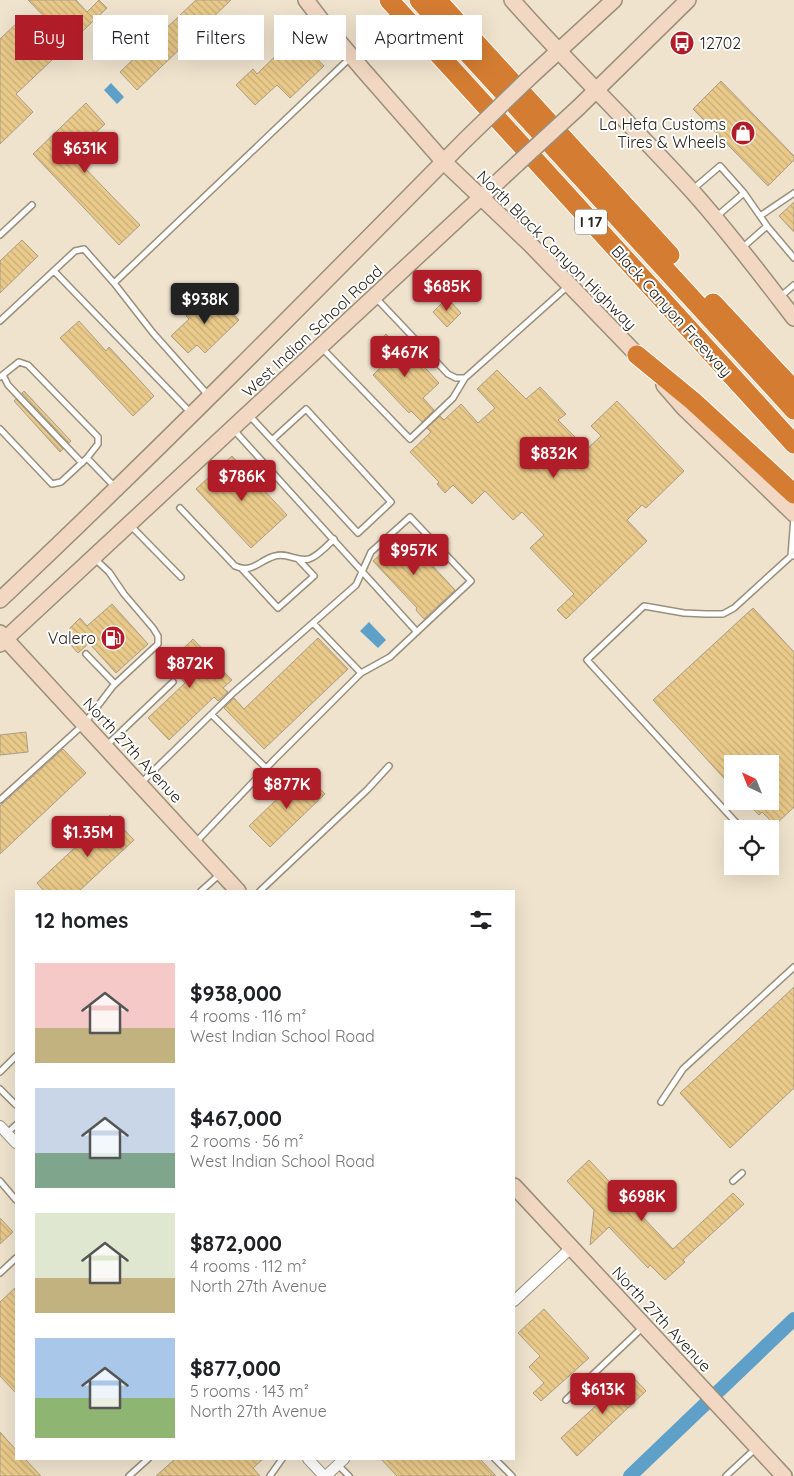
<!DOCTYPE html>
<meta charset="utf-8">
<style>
body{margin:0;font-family:Quicksand,sans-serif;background:#f6f6f6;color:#202124;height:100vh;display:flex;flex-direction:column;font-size:19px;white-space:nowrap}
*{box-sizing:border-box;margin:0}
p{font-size:16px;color:#757577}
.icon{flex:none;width:28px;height:28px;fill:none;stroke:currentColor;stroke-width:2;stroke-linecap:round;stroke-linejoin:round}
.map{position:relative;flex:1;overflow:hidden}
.details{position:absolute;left:15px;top:890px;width:500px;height:570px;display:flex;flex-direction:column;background:#fff;border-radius:0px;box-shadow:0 5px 20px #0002}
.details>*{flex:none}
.hud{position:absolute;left:15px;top:15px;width:500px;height:45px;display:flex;gap:10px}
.needle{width:32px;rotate:317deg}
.controls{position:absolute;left:724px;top:755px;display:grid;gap:10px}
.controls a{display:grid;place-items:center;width:55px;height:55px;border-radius:0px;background:#fff;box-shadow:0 5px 20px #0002;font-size:25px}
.price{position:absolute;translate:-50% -42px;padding:0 11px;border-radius:5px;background:#b01d28;color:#fff;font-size:16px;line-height:32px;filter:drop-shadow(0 1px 2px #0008)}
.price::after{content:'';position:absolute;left:50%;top:30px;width:15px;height:11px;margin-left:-8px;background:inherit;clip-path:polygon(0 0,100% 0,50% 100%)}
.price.current{background:#222;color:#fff}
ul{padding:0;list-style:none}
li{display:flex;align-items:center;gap:15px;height:125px;padding:0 20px}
li span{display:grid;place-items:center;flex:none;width:140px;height:100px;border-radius:0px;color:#555}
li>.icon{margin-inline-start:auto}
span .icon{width:60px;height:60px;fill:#fffc;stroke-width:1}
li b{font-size:21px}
h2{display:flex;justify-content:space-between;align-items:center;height:60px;padding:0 20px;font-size:21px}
.tag{padding:0 18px;border-radius:0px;background:#fff;box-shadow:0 5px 20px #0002;font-size:18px;line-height:45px}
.tag.current{background:#b01d28;color:#fff}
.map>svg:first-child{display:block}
.water{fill:#5ea0c7}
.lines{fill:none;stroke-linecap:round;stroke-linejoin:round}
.canal{stroke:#5ea0c7;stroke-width:14}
.building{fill:url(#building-back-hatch);stroke:#a99d88}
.lane-casing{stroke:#9a8f7a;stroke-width:8}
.street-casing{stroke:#9a8f7a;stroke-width:12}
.secondary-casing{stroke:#9a8f7a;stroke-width:18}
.highway-casing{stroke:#fff;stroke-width:21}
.lane{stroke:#fff;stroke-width:5}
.street{stroke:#fff;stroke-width:10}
.secondary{stroke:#f2d8c2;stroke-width:15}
.highway{stroke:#d47d32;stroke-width:19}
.secondary-bridge-casing{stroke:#9a8f7a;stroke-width:18;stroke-linecap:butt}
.secondary-bridge{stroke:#f2d8c2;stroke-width:15}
.labels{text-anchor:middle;stroke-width:4;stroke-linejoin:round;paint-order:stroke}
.shield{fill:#fff;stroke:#696660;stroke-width:1}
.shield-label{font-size:15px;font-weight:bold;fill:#29241c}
.poi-label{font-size:16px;fill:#29241c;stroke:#fff;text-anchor:end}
.street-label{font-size:16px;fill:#29241c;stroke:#fff}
</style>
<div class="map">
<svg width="794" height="1476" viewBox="0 0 794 1476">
<defs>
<pattern id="building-back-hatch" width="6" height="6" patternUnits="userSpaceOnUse" patternTransform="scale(1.25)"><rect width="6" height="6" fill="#eaca8a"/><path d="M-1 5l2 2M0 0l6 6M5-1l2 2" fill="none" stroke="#c9ad76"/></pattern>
</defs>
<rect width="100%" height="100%" fill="#efe3cd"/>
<path class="water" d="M111,83L124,97L117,104L104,90Z
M369,622L386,640L378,648L360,631Z"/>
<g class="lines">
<path class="canal" d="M630,1476L794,1319"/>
</g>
<path class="building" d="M28,0H76L87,12L99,0L107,8L16,94L33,112L0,144V39L19,21L48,50L63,36Z
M196,0H231L137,90L120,72Z
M292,40L297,45L301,42L324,66L290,98L277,85L255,105L236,85L253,69L257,74Z
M721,81L794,156V160L768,186L693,109Z
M86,103L105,124L72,155L140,225L119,245L33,154Z
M794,202V232L779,216Z
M22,240L38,256L0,293V261Z
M211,291L239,320L205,353L197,345L188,353L171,336L189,319L186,316Z
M447,298L461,313L447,327L433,312Z
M79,321L106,351L109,347L154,396L133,416L60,338Z
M386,334L404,353L408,349L439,383L423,398L434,410L422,422L411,411L409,413L373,375L386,362L372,347Z
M497,370L526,399L540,387L566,414L558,420L587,449L601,436L591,426L617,401L684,471L646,508L642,505L627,520L647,541L566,619L557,610L574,594L530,548L544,535L522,512L513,520L485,491L472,504L453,485L445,493L437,484L439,482L410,452L431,432L427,428L440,416L444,420L461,404L478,423L495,408L477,389Z
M24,391L71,441L69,443L22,393Z
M16,399L63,449L60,452L14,401Z
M232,456L287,515L251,548L196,489Z
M403,534L455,590L424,619L416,610L417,608L373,561Z
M112,604L148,644L116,673L89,643L78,653L69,643L70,628L80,618L87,626Z
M753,608L794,652V807L775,825L762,812L759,815L746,801H770V764H732V787L653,700Z
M318,638L348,669L264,749L224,708L234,698L244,709Z
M193,639L232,680L223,688L228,692L218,701L214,697L169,740L148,718L185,683L167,664Z
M26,732L28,752L0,755V735Z
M63,749L86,773L0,854V806Z
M304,773L325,794L270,847L249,826Z
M110,815L134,840L79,891H44L37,883Z
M794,987V1088L730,1148L680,1093Z
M589,1160L673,1249L733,1193L744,1204L683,1260L685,1262L665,1280L650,1265L648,1268L609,1227L590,1245L594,1210L567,1181Z
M0,1218L13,1232L0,1244Z
M16,1287V1393L0,1376V1302Z
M544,1309L589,1358L541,1401L533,1393L544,1383L529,1367L540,1356L518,1333Z
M630,1374L646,1391L577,1456L561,1438Z
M0,1432L16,1450V1459H25L41,1476H0Z
M175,1459H263L253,1468L260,1476H156Z
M381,1459H480L496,1476H397Z"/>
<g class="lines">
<defs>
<path id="lane" d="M692,190L720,166L744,193L717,216
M744,193L767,226
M760,216L794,193
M0,235L32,205
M742,248L767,226L794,258
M54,271L190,412
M114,283L153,333L208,395
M781,296L794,285
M375,297L448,374L456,378H465L568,286
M0,321L75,251L84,249L114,283L351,57
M321,347L410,439L453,398L465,378
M3,375L8,385L82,463
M0,377L19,362L28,365L98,437V444L87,458L61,482L52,484L0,429
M248,414L358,533L391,502L306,409L272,440
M233,429L417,632
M87,458L115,487
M180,508L235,566C253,574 259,560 275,556C287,552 297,562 309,559C318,556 327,546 334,539
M131,526L181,577
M793,556H791L794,517
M242,569L278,608L314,576L299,560
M313,623L361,673
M86,654L115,684
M212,715L266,768
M106,746L173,682
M140,784L233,693L356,585L371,552L410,517L471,581L390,657L361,673L275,759L195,843
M0,800L84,724L113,686L158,644V636L153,628L124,594L109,572L94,558
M742,829L587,660L644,606L684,613L706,614H723L734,608L791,556
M201,891L219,875
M260,891L368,789L389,766
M0,1072L16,1056
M0,1089L16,1105
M661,1102L683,1069L794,967
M7,1133L16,1125
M0,1181L16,1200
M733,1181L742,1173
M0,1273L16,1258
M566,1400L642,1328
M495,1459L512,1476
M338,1465L349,1476
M129,1476L148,1459
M270,1476L282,1459
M726,1476L755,1449"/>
<path id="street" d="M0,1126L16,1143
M514,1301L572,1247
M308,1459L324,1476
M326,1476L344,1459"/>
<path id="secondary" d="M306,0L325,25L364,71L443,161L530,244L644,362
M512,0C570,66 633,126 692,191C728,231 761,275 794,318
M528,79L614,0
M579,107L688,0
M664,385L684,408L794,514
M0,600C158,451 311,296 464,141
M0,633L238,891
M0,644L517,164
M514,1186L784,1476"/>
<path id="highway" d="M389,0L794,444
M419,0L794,410
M437,0L670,255
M713,303L794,390
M637,355L693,401L794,494"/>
</defs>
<use href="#lane" class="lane-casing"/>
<use href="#street" class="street-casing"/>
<use href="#secondary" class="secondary-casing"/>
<use href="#highway" class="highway-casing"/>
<use href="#lane" class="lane"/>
<use href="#street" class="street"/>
<use href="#secondary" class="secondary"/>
<use href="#highway" class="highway"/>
<defs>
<path id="secondary-bridge" d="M464,141L528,79
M517,164L579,107"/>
</defs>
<use href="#secondary-bridge" class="secondary-bridge-casing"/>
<use href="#secondary-bridge" class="secondary-bridge"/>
</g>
<defs>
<symbol id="bus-disc" viewBox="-11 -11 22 22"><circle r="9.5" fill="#b01d28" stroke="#fff"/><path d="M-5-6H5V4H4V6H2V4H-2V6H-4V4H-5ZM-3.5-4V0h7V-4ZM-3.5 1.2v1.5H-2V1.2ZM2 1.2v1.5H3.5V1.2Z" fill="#fff"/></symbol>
<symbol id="shop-disc" viewBox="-11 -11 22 22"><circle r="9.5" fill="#b01d28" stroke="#fff"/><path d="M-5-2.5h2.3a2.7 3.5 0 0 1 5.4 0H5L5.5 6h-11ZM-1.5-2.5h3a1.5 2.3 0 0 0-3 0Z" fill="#fff"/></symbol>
<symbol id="fuel-disc" viewBox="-11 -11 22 22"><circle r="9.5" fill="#b01d28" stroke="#fff"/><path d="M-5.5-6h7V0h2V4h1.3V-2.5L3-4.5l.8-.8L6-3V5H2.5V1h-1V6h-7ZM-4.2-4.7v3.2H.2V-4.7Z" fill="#fff"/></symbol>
</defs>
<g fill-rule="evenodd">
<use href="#bus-disc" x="668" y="29" width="28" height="28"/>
<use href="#shop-disc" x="729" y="119" width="28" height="28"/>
<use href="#fuel-disc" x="99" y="624" width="28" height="28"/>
</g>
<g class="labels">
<rect class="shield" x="575" y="209.5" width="32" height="25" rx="4"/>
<g class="shield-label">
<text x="591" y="227">I 17</text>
</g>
<g class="poi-label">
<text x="700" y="49" text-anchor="start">12702</text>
<text x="726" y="130">La Hefa Customs<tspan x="726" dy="18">Tires &amp; Wheels</tspan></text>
<text x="96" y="644">Valero</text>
</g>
<g class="street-label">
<text transform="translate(557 250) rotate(45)" y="6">North Black Canyon Highway</text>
<text transform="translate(672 311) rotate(48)" y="6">Black Canyon Freeway</text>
<text transform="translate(312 331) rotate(-43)" y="6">West Indian School Road</text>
<text transform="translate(133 750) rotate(47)" y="6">North 27th Avenue</text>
<text transform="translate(662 1319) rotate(47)" y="6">North 27th Avenue</text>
</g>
</g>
</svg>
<div class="controls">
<a><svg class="needle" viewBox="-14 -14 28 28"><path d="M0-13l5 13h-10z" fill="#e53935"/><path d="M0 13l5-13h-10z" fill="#757577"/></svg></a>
<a><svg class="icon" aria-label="locate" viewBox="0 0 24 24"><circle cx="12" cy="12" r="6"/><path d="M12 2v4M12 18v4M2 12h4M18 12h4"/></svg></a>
</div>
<b class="price" style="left:85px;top:174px">$631K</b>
<b class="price" style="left:447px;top:312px">$685K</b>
<b class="price current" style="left:205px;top:325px">$938K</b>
<b class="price" style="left:405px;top:378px">$467K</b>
<b class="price" style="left:554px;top:479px">$832K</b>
<b class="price" style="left:242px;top:502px">$786K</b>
<b class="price" style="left:414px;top:576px">$957K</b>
<b class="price" style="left:190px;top:689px">$872K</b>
<b class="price" style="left:287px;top:810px">$877K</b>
<b class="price" style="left:88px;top:858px">$1.35M</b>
<b class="price" style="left:642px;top:1222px">$698K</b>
<b class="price" style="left:603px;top:1415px">$613K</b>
<div class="hud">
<a class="tag current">Buy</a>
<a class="tag">Rent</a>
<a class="tag">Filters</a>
<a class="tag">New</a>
<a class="tag">Apartment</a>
</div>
<section class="details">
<h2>12 homes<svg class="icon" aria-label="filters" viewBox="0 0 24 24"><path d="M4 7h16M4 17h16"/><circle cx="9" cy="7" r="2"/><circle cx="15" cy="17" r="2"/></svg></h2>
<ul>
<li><span style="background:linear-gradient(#f6c9c9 65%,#c2b280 0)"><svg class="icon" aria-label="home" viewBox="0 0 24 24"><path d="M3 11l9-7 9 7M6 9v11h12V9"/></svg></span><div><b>$938,000</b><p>4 rooms · 116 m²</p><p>West Indian School Road</p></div></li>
<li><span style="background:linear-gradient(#c9d6e8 65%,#7fa58c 0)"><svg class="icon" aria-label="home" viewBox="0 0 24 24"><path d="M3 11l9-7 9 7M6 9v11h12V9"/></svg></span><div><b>$467,000</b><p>2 rooms · 56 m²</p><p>West Indian School Road</p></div></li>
<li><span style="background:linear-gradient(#dfe7d0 65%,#c2b280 0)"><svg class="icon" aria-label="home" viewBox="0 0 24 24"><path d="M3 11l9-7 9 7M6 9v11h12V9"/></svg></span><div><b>$872,000</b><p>4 rooms · 112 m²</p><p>North 27th Avenue</p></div></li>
<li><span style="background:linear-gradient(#a9c7e8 60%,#8fb573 0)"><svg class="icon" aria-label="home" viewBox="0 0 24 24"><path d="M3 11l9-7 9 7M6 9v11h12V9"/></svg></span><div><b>$877,000</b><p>5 rooms · 143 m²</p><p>North 27th Avenue</p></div></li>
</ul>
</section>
</div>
